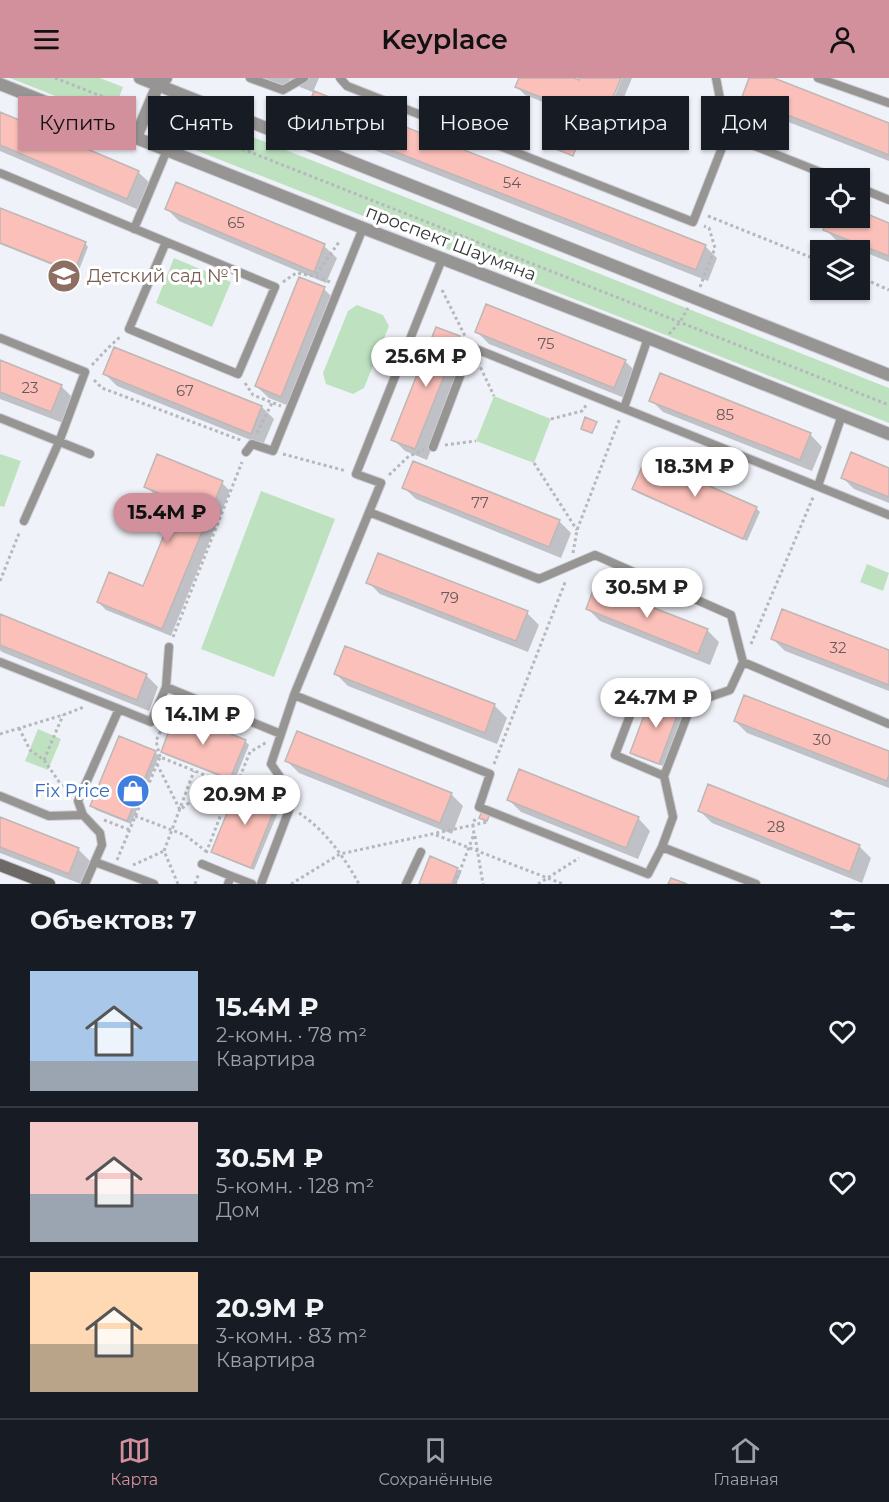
<!DOCTYPE html>
<html lang="ru">
<meta charset="utf-8">
<style>
body{margin:0;font-family:Montserrat,sans-serif;background:#20242c;color:#f1f3f6;height:100vh;display:flex;flex-direction:column;font-size:22px;white-space:nowrap}
*{box-sizing:border-box;margin:0}
p{font-size:20px;color:#9ea1a6}
.icon{flex:none;width:33px;height:33px;fill:none;stroke:currentColor;stroke-width:2;stroke-linecap:round;stroke-linejoin:round}
.map{position:relative;height:806px;overflow:hidden}
.details{display:flex;flex-direction:column;background:#171b24;flex:1}
.details>*{flex:none}
.banner{position:absolute;left:18px;top:18px;width:854px;height:54px;display:flex;gap:12px}
.buttons{position:absolute;left:810px;top:90px;display:grid;gap:12px}
.buttons a{display:grid;place-items:center;width:60px;height:60px;border-radius:0px;background:#171b24;box-shadow:0 2px 4px #0004;font-size:30px}
.price{position:absolute;translate:-50% -51px;padding:0 14px;border-radius:21px;background:#fff;color:#222;font-size:20px;line-height:39px;filter:drop-shadow(0 2px 3px #0008)}
.price::after{content:'';position:absolute;left:50%;top:36px;width:18px;height:14px;margin-left:-9px;background:inherit;clip-path:polygon(0 0,100% 0,50% 100%)}
.price.active{background:#d28f9c;color:#111}
ul{padding:0;list-style:none}
li{display:flex;align-items:center;gap:18px;height:150px;padding:0 30px}
li+li{border-top:2px solid #363941}
li span{display:grid;place-items:center;flex:none;width:168px;height:120px;border-radius:0px;color:#555}
li>.icon{margin-inline-start:auto}
span .icon{width:72px;height:72px;fill:#fffc;stroke-width:1}
li b{font-size:26px}
h2{display:flex;justify-content:space-between;align-items:center;height:72px;padding:0 30px;font-size:26px}
.chip{padding:0 21px;border-radius:0px;background:#171b24;box-shadow:0 2px 4px #0004;font-size:21px;line-height:54px}
.chip.active{background:#d28f9c;color:#111}
header{display:flex;justify-content:space-between;align-items:center;height:78px;padding:0 30px;background:#d28f9c;color:#111;font-size:27px;font-weight:600}
.menu{display:flex;justify-content:space-around;align-items:center;height:84px;border-top:2px solid #363941;background:#171b24;font-size:16px;color:#9ea1a6}
.menu a{display:grid;justify-items:center;gap:3px}
.menu .active{color:#d28f9c}
.map>svg:first-child{display:block}
.green{fill:#bee2c0}
.shadow{fill:#0003}
.building{fill:#fbc0b9;stroke:#beb7b6;stroke-width:1.5}
.lines{fill:none;stroke-linecap:round;stroke-linejoin:round}
.service-casing{stroke:#cbcdd3;stroke-width:10}
.minor-casing{stroke:#cbcdd3;stroke-width:14}
.tertiary-casing{stroke:#cbcdd3;stroke-width:14}
.secondary-casing{stroke:#cbcdd3;stroke-width:14}
.path{stroke:#b6b8bd;stroke-width:3;stroke-dasharray:3 3;stroke-linecap:butt}
.service{stroke:#979593;stroke-width:8}
.minor{stroke:#979593;stroke-width:12}
.tertiary{stroke:#979593;stroke-width:12}
.secondary{stroke:#6c6966;stroke-width:12}
.labels{text-anchor:middle;stroke-width:6;stroke-linejoin:round;paint-order:stroke}
.number-label{font-size:15px;fill:#685a5a}
.street-label{font-size:18px;fill:#37383a;stroke:#fff}
.education-label{font-size:18px;fill:#785e54;stroke:#fff;text-anchor:start}
.shop-label{font-size:18px;fill:#366cbe;stroke:#fff;text-anchor:end}
</style>
<header><svg class="icon" aria-label="menu" viewBox="0 0 24 24"><path d="M4 6h16M4 12h16M4 18h16"/></svg>Keyplace<svg class="icon" aria-label="person" viewBox="0 0 24 24"><circle cx="12" cy="8" r="4"/><path d="M4 21q1-7 8-7t8 7"/></svg></header>
<div class="map">
<svg width="889" height="806" viewBox="0 0 889 806">
<rect width="100%" height="100%" fill="#f0f2f9"/>
<path class="green" d="M10,0H100L123,9L111,40Z
M187,33L889,310V345L175,64Z
M174,180L231,204L212,249L156,225Z
M357,227L383,237L389,248L364,310L353,316L326,306L323,295L348,233Z
M494,318L551,341L534,385L476,363Z
M0,376L21,383L4,429L0,428Z
M261,413L335,441L274,599L201,571Z
M867,486L889,495L883,513L860,504Z
M38,651L61,661L48,692L25,683Z"/>
<path class="shadow" d="M260,0H319L313,14L705,168L717,180L708,203L318,50L306,38L315,15L300,9L290,1L286,12Z
M520,0H570L579,4L581,0H619L603,39L579,29L576,37L525,17L517,9Z
M622,0H632L614,43L606,40Z
M751,0H770L889,47V83L755,31L743,19Z
M0,35L138,94L151,106L139,132L0,73Z
M177,106L324,168L337,180L326,205L179,143L167,131Z
M0,132L85,165L88,169L77,197L0,166Z
M860,135L889,147V184L837,163L825,151L830,140H860Z
M299,201L324,211L336,223L294,330L269,320L256,308Z
M477,254L625,283L637,295L627,321L489,266Z
M459,259L471,271L427,382L405,373L393,361Z
M115,271L262,329L274,341L263,367L117,308L105,296Z
M0,284L61,308L73,320L63,345L0,321Z
M651,322L810,356L822,369L812,393L663,334Z
M647,382L756,430L760,434L747,463L638,415L634,411Z
M889,391V425L854,411L842,399Z
M222,405L230,413L171,558L106,532L98,524L144,510L178,426L154,416L146,408Z
M403,409L559,443L571,455L561,480L416,421Z
M368,504L527,535L539,547L528,574L380,516Z
M588,531L707,552L719,564L710,587L600,543Z
M0,538L146,597L158,609L149,633L2,574L0,572Z
M773,561L889,574V613L785,573Z
M346,570L495,628L507,640L497,666L348,608L336,596Z
M680,629L684,632L663,688L635,678L631,674Z
M735,643L889,675V710L747,655Z
M245,663L249,667L234,704L166,677L162,673Z
M155,674L159,678L131,746L96,732L92,728Z
M287,683L451,716L463,728L452,756L299,695Z
M509,722L638,740L650,753L638,781L521,734Z
M277,723L281,727L254,792L217,777L213,774Z
M700,733L859,768L871,780L862,805L712,745Z
M0,740L78,771L90,783L81,806L0,775Z
M457,791L461,795L456,806H420Z"/>
<path class="building" d="M519,0H574L579,2V0H621L606,36L571,22L568,30L515,9Z
M749,0H774L889,45V77L742,19Z
M314,13L706,167L696,192L304,38Z
M0,34L139,93L127,121L0,67Z
M560,63L576,70L573,78L556,71Z
M176,104L325,166L314,194L165,131Z
M0,130L86,164L74,194L0,165Z
M860,133L889,145V178L823,152L828,140H860Z
M299,199L325,209L281,319L255,308Z
M486,226L626,282L614,310L475,254Z
M436,249L460,258L415,371L391,362Z
M114,269L262,328L251,356L103,296Z
M0,282L62,307L51,334L0,314Z
M660,295L811,355L800,382L649,323Z
M585,339L597,344L592,355L581,351Z
M851,374L889,390V419L841,400Z
M157,376L223,403L162,551L97,524L109,494L143,508L178,423L144,409Z
M646,380L757,429L743,461L632,411Z
M413,383L560,442L549,469L402,410Z
M378,475L528,533L516,563L366,505Z
M595,507L708,551L698,576L586,531Z
M782,531L889,572V607L771,561Z
M0,536L147,596L137,622L0,567Z
M345,568L495,626L485,655L334,596Z
M652,616L681,627L659,686L630,675Z
M744,617L889,673V697L887,703L734,643Z
M176,634L246,662L230,701L161,674Z
M297,653L452,715L440,745L285,683Z
M119,658L156,673L127,743L90,728Z
M519,691L639,739L626,770L507,722Z
M239,706L278,722L251,790L211,774Z
M708,706L860,767L850,794L698,733Z
M482,733L490,736L487,743L479,740Z
M0,739L79,770L69,796L0,769Z
M430,778L458,790L452,806H419Z
M671,800L687,806H668Z"/>
<g class="lines">
<defs>
<path id="service" d="M250,0L283,12L304,0
M340,0L347,8L693,144L727,57L716,0
M818,0L889,25
M727,57L835,100
M0,95L275,209L238,296L129,251L166,164
M860,110L889,122
M134,151L167,72
M0,260L85,294L59,364L24,443
M624,330L648,260
M0,340L90,376
M433,369L471,269L889,437
M246,374L252,366L273,373L363,150
M818,408L842,337
M0,584L119,631
M743,584L889,646
M166,609L169,569
M294,617L381,405L356,396L442,181
M664,698L692,625
M0,718L49,738L83,737
M662,769L756,806
M95,784L154,806
M202,786L231,798
M85,806L102,767L100,755L83,737L78,723L119,631L151,644L166,609L281,656
M228,806L231,798L252,806
M261,806L294,719L271,686L294,617L490,696L479,729L648,796L662,769L673,739L664,698L615,677L642,606L692,625L730,612L743,584L731,537L595,477L539,501L369,434
M406,806L421,774"/>
<path id="minor" d="M136,59L158,7L166,0"/>
<path id="tertiary" d="M140,0L889,297
M0,6L363,150L648,260L889,356"/>
<path id="secondary" d="M0,787L49,806"/>
</defs>
<use href="#service" class="service-casing"/>
<use href="#minor" class="minor-casing"/>
<use href="#tertiary" class="tertiary-casing"/>
<use href="#secondary" class="secondary-casing"/>
<path class="path" d="M55,0L119,25
M164,40L889,327
M708,138L820,183
M860,199L889,212
M283,204L296,195L315,198
M330,204L315,198L339,164
M700,209L715,170L709,150L704,148
M442,212L466,260
M669,256L680,244L688,230
M478,284L494,318
M92,287L108,270L121,258
M94,302L102,310L243,363
M245,305L253,317L281,328
M551,341L582,333L587,326
M257,355L272,325
M445,367L476,363
M283,376L346,393
M534,385L577,452
M389,397L409,378L424,372
M573,475L577,452L620,340
M0,503L20,453
M173,559L242,384
M751,566L814,417
M19,650L30,672L44,682L64,711L70,716
M0,656L63,637L84,629
M160,679L156,663L162,650
M44,682L63,637
M157,686L180,732L218,702
M494,686L566,502
M232,708L239,701L250,674L267,664
M299,735C324,751 345,780 359,806
M135,738L185,757L207,774
M104,742L130,752
M436,757L563,806
M475,758L483,806
M117,782L160,679L232,708L206,775
M133,787L164,773
M178,806L164,773L194,693
M195,806L199,795
M291,806L340,776L487,744
M455,806L474,756L473,748L475,740
M538,806L579,780"/>
<use href="#service" class="service"/>
<use href="#minor" class="minor"/>
<use href="#tertiary" class="tertiary"/>
<use href="#secondary" class="secondary"/>
</g>
<defs>
<symbol id="school-disc" viewBox="-11 -11 22 22"><circle r="9.5" fill="#8d6e63" stroke="#fff"/><path d="M0-5L7-2L0 1L-7-2ZM-4 1L0 2.5L4 1V4Q0 6-4 4Z" fill="#fff"/></symbol>
<symbol id="shop-disc" viewBox="-11 -11 22 22"><circle r="9.5" fill="#3f7fe0" stroke="#fff"/><path d="M-5-2.5h2.3a2.7 3.5 0 0 1 5.4 0H5L5.5 6h-11ZM-1.5-2.5h3a1.5 2.3 0 0 0-3 0Z" fill="#fff"/></symbol>
</defs>
<g fill-rule="evenodd">
<use href="#school-disc" x="45" y="179" width="38" height="38"/>
<use href="#shop-disc" x="114" y="694" width="38" height="38"/>
</g>
<g class="labels">
<g class="number-label">
<text x="512" y="110">54</text>
<text x="236" y="150">65</text>
<text x="546" y="271">75</text>
<text x="30" y="315">23</text>
<text x="185" y="318">67</text>
<text x="725" y="342">85</text>
<text x="480" y="430">77</text>
<text x="450" y="525">79</text>
<text x="838" y="575">32</text>
<text x="822" y="667">30</text>
<text x="776" y="754">28</text>
</g>
<g class="street-label">
<text transform="translate(451 165) rotate(21)" y="6">проспект Шаумяна</text>
</g>
<g class="education-label">
<text x="87" y="204">Детский сад № 1</text>
</g>
<g class="shop-label">
<text x="110" y="719">Fix Price</text>
</g>
</g>
</svg>
<div class="buttons">
<a><svg class="icon" aria-label="locate" viewBox="0 0 24 24"><circle cx="12" cy="12" r="6"/><path d="M12 2v4M12 18v4M2 12h4M18 12h4"/></svg></a>
<a><svg class="icon" aria-label="layers" viewBox="0 0 24 24"><path d="M12 4l9 5-9 5-9-5zM3 14l9 5 9-5"/></svg></a>
</div>
<b class="price" style="left:426px;top:310px">25.6M ₽</b>
<b class="price" style="left:695px;top:420px">18.3M ₽</b>
<b class="price active" style="left:167px;top:466px">15.4M ₽</b>
<b class="price" style="left:647px;top:541px">30.5M ₽</b>
<b class="price" style="left:656px;top:651px">24.7M ₽</b>
<b class="price" style="left:203px;top:668px">14.1M ₽</b>
<b class="price" style="left:245px;top:748px">20.9M ₽</b>
<div class="banner">
<a class="chip active">Купить</a>
<a class="chip">Снять</a>
<a class="chip">Фильтры</a>
<a class="chip">Новое</a>
<a class="chip">Квартира</a>
<a class="chip">Дом</a>
</div>
</div>
<section class="details">
<h2>Объектов: 7<svg class="icon" aria-label="filters" viewBox="0 0 24 24"><path d="M4 7h16M4 17h16"/><circle cx="9" cy="7" r="2"/><circle cx="15" cy="17" r="2"/></svg></h2>
<ul>
<li><span style="background:linear-gradient(#a9c7e8 75%,#9aa5b1 0)"><svg class="icon" aria-label="home" viewBox="0 0 24 24"><path d="M3 11l9-7 9 7M6 9v11h12V9"/></svg></span><div><b>15.4M ₽</b><p>2-комн. · 78 m²</p><p>Квартира</p></div><svg class="icon" aria-label="heart" viewBox="0 0 24 24"><path d="M12 20l-8-8c-3-5 5-10 8-4 3-6 11-1 8 4z"/></svg></li>
<li><span style="background:linear-gradient(#f6c9c9 60%,#9aa5b1 0)"><svg class="icon" aria-label="home" viewBox="0 0 24 24"><path d="M3 11l9-7 9 7M6 9v11h12V9"/></svg></span><div><b>30.5M ₽</b><p>5-комн. · 128 m²</p><p>Дом</p></div><svg class="icon" aria-label="heart" viewBox="0 0 24 24"><path d="M12 20l-8-8c-3-5 5-10 8-4 3-6 11-1 8 4z"/></svg></li>
<li><span style="background:linear-gradient(#ffd9b3 60%,#b9a48a 0)"><svg class="icon" aria-label="home" viewBox="0 0 24 24"><path d="M3 11l9-7 9 7M6 9v11h12V9"/></svg></span><div><b>20.9M ₽</b><p>3-комн. · 83 m²</p><p>Квартира</p></div><svg class="icon" aria-label="heart" viewBox="0 0 24 24"><path d="M12 20l-8-8c-3-5 5-10 8-4 3-6 11-1 8 4z"/></svg></li>
</ul>
</section>
<nav class="menu">
<a class="active"><svg class="icon" aria-label="map" viewBox="0 0 24 24"><path d="M3 6l6-2 6 2 6-2v14l-6 2-6-2-6 2zM9 4v14M15 6v14"/></svg>Карта</a>
<a><svg class="icon" aria-label="saved" viewBox="0 0 24 24"><path d="M7 4h10v16l-5-4-5 4z"/></svg>Сохранённые</a>
<a><svg class="icon" aria-label="home" viewBox="0 0 24 24"><path d="M3 11l9-7 9 7M6 9v11h12V9"/></svg>Главная</a>
</nav>
